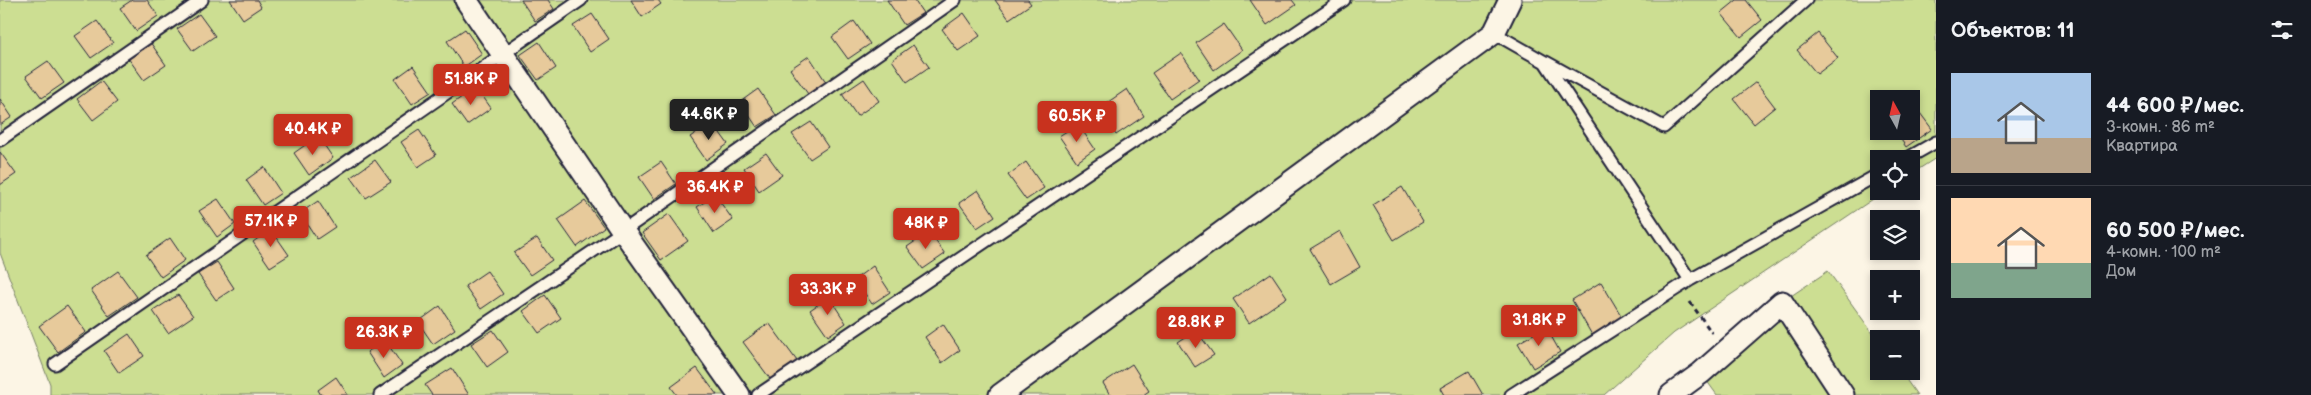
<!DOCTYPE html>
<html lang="ru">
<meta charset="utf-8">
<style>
body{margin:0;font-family:"Balsamiq Sans",sans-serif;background:#20242c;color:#f1f3f6;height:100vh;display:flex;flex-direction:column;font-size:19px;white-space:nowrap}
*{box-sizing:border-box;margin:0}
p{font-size:16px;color:#9ea1a6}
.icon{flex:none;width:28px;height:28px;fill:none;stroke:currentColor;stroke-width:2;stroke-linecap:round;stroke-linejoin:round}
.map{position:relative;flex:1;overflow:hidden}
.sheet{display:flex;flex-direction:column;background:#171b24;width:375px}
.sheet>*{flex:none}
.needle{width:32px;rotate:352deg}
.controls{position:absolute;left:1870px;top:90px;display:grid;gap:10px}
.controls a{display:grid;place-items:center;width:50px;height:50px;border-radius:0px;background:#171b24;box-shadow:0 2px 8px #0003;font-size:25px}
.price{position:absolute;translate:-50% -42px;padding:0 11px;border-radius:5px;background:#c8321e;color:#fff;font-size:16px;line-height:32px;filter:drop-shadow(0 1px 2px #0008)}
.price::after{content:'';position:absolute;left:50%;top:30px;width:15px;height:11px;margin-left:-8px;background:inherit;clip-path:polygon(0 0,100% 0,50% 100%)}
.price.selected{background:#222;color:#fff}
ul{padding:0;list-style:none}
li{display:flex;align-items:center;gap:15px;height:125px;padding:0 15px}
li+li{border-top:1px solid #363941}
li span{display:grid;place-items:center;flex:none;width:140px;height:100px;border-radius:0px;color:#555}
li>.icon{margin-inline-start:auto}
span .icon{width:60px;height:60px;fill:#fffc;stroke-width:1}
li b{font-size:21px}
h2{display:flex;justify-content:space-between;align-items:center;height:60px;padding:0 15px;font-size:21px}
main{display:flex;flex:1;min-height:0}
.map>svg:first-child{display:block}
.green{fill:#ccde92;stroke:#778066;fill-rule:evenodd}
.building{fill:#e7ca9b;stroke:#22223b}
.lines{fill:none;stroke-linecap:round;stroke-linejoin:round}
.lane-casing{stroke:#22223b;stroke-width:15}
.street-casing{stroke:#22223b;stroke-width:25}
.path{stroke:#22223b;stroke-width:3;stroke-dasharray:5 4;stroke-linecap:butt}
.lane{stroke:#fcf5e5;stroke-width:11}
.street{stroke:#fcf5e5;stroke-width:21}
</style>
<main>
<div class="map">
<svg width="1936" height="395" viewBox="0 0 1936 395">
<rect width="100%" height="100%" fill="#fcf5e5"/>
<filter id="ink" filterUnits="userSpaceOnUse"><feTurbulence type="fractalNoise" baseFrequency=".02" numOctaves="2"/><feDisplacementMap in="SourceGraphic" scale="10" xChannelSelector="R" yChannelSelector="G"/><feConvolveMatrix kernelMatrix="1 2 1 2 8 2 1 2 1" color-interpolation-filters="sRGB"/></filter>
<g filter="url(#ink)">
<path class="green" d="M0,0H1936V158L1911,174V159H1879V191H1885L1674,333L1604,395H50V384L0,253ZM1879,99H1911V131H1879Z
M1828,271L1879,342V371H1900L1917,395H1717L1701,373L1782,302Z"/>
<path class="building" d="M132,0H147L158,16L136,31L120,8Z
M230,0H257L261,7L243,19Z
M521,0H548L554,9L535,21Z
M631,0H658L661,4L642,17Z
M887,0H914L923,13L904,25Z
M995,0H1028L1031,4L1009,19Z
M1250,0H1292L1296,5L1267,25Z
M1737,0H1746L1762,20L1741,37L1721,13Z
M964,13L980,36L958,51L942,29Z
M199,14L215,36L193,51L177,29Z
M592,14L609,39L590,52L573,26Z
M97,21L113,43L91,58L75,36Z
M854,21L870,44L848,59L832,37Z
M1224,24L1242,50L1214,70L1196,43Z
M465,29L482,54L464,67L447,41Z
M1818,33L1838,58L1817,74L1797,50Z
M150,42L166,65L144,80L128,58Z
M539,42L556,68L538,80L520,55Z
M913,45L929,67L907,82L892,60Z
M1181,53L1199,79L1170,99L1152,73Z
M809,56L826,82L808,94L790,69Z
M48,61L64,83L42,98L26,76Z
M413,66L431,92L412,104L395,79Z
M864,79L879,101L857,116L842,94Z
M101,81L117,102L93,120L77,99Z
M1756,82L1775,107L1754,124L1734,99Z
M476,87L491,108L467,125L452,104Z
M758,89L776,115L757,127L740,102Z
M1127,89L1144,116L1116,135L1098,109Z
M0,99L12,117L0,125Z
M1911,101L1932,129L1906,147L1895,131H1911Z
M712,122L728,144L706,160L690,137Z
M811,122L828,147L810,159L792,134Z
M1078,124L1095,149L1077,162L1059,136Z
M419,130L436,155L418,167L401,142Z
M318,136L333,158L309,175L294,153Z
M0,152L16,174L0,185Z
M766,153L782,175L759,191L744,168Z
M375,160L391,182L366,198L351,177Z
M661,162L676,184L654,199L639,177Z
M1026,162L1044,188L1026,200L1008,175Z
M264,167L281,193L263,205L246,180Z
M1402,187L1423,222L1394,240L1373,205Z
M978,190L995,216L977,228L959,203Z
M715,195L733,220L714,233L697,207Z
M218,199L235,224L217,237L199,211Z
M318,201L335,227L317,239L300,213Z
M585,201L604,227L577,247L558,220Z
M669,214L688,241L661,260L642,233Z
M271,229L289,255L270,267L253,242Z
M1340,231L1360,267L1331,284L1310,249Z
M929,232L945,254L923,269L907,247Z
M170,238L185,260L161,277L146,255Z
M537,238L552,260L530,275L514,253Z
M217,262L234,288L216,300L198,274Z
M873,266L890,292L872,304L855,279Z
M118,271L137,297L109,316L91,290Z
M487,271L503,294L481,309L465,286Z
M1271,273L1287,297L1249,323L1233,299Z
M1601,282L1622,317L1592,335L1572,300Z
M178,295L193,316L168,333L153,311Z
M545,295L561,318L539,333L523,311Z
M829,297L846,323L828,336L810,310Z
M67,306L86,332L58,352L39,326Z
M440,306L455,329L433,344L418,322Z
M769,323L797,361L771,380L743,342Z
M943,324L960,350L942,363L925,337Z
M1546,327L1560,352L1533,368L1518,343Z
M493,330L508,352L487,367L471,344Z
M1196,330L1214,355L1195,367L1178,342Z
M129,334L144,356L119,373L104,351Z
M385,340L402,365L384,378L367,352Z
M1132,364L1149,391L1143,395H1110L1103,383Z
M452,368L469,395H432L425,385Z
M697,368L717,395H677L671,387Z
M1469,371L1483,395H1444L1440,388Z
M336,377L348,395H321L318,390Z"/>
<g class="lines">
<defs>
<path id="lane" d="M1494,33L1545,62L1690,280L1511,395
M1546,62L1664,127L1806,0
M0,140L202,0
M1906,159L1936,142
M1690,280L1879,174
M55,364L581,0
M380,395L623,231L955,0
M758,395L1344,0"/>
<path id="street" d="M466,0L623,231L739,395
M1000,395L1494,33L1510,0
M1671,395L1701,373L1782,302L1843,395"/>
</defs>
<use href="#lane" class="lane-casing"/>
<use href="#street" class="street-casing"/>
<path class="path" d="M1690,302L1712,333"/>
<use href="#lane" class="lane"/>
<use href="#street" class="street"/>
</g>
</g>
</svg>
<div class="controls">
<a><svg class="needle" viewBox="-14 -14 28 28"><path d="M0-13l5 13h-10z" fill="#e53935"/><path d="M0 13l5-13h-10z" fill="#9ea1a6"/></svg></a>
<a><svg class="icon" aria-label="locate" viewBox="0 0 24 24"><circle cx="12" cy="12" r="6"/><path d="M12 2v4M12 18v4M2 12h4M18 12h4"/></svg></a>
<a><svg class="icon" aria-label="layers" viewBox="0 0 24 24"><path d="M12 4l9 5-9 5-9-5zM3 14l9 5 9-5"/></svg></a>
<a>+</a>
<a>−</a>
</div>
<b class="price" style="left:471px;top:106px">51.8K ₽</b>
<b class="price selected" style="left:709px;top:141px">44.6K ₽</b>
<b class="price" style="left:1077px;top:143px">60.5K ₽</b>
<b class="price" style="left:313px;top:156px">40.4K ₽</b>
<b class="price" style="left:715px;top:214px">36.4K ₽</b>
<b class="price" style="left:271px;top:248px">57.1K ₽</b>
<b class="price" style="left:926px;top:250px">48K ₽</b>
<b class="price" style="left:828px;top:316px">33.3K ₽</b>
<b class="price" style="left:1539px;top:347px">31.8K ₽</b>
<b class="price" style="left:1196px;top:349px">28.8K ₽</b>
<b class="price" style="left:384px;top:359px">26.3K ₽</b>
</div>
<section class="sheet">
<h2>Объектов: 11<svg class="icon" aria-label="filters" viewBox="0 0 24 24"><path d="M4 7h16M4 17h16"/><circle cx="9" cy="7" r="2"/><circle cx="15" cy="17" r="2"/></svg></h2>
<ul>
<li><span style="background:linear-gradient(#a9c7e8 65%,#b9a48a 0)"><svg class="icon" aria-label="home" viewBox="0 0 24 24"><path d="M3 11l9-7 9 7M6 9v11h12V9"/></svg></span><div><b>44 600 ₽/мес.</b><p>3-комн. · 86 m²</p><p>Квартира</p></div></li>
<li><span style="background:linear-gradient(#ffd9b3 65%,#7fa58c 0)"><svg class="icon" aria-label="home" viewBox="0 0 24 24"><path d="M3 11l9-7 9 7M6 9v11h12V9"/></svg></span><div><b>60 500 ₽/мес.</b><p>4-комн. · 100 m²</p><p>Дом</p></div></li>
</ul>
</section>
</main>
